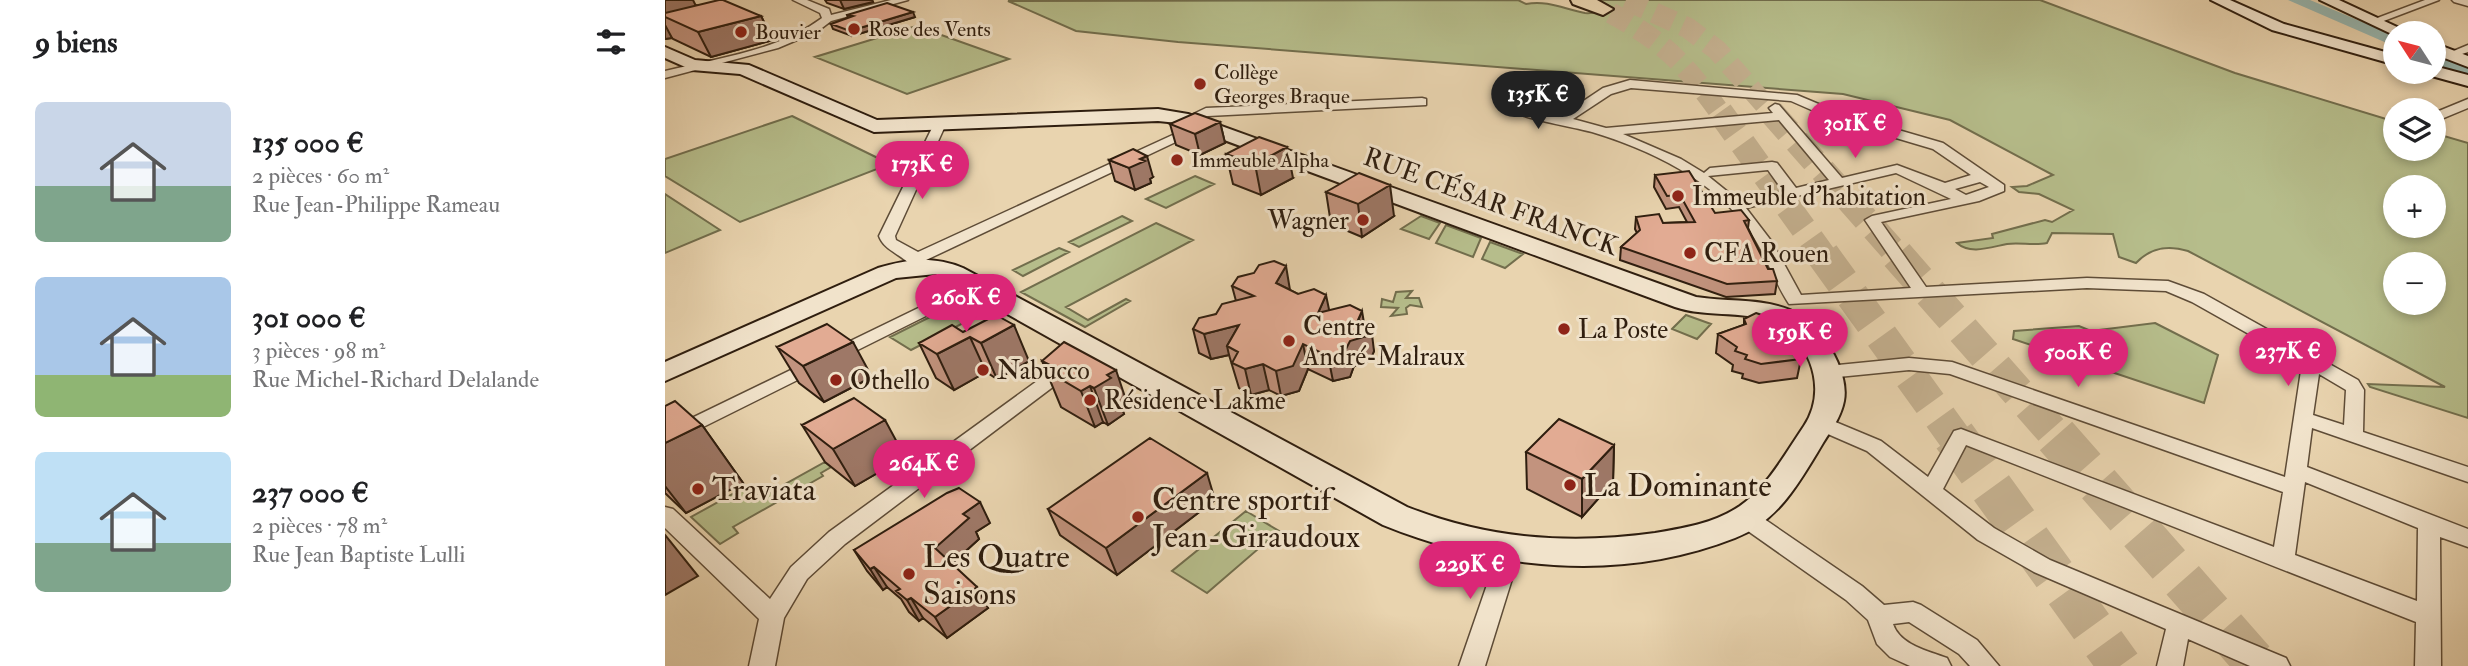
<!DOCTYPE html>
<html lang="fr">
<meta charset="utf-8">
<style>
body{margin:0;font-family:"IM FELL Double Pica",serif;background:#f2f2f2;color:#202124;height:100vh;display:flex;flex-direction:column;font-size:26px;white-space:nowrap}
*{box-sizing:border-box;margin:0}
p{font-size:23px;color:#757577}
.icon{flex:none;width:38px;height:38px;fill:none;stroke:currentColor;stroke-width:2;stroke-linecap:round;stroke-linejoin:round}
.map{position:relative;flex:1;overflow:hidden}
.panel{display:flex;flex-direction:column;background:#fff;width:665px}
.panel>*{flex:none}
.needle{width:46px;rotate:306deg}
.tools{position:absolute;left:1718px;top:21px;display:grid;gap:14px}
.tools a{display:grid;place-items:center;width:63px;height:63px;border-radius:50%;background:#fff;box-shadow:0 4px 10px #0003;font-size:35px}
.price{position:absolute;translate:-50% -60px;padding:0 16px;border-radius:24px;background:#db2777;color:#fff;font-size:23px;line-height:46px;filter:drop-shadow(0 2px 4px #0008)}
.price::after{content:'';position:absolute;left:50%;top:42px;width:21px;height:16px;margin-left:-10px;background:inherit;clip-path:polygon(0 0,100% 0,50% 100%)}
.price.selected{background:#222;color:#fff}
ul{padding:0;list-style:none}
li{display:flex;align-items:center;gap:21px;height:175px;padding:0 35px}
li span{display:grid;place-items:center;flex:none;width:196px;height:140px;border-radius:10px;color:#555}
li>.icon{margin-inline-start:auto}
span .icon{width:84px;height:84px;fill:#fffc;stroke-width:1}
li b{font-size:30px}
h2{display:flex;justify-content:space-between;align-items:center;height:84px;padding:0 35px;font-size:30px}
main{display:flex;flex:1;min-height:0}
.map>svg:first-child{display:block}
.green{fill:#b6bd8b;stroke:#726e4d;stroke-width:2;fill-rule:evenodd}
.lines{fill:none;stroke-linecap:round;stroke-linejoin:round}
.river{fill:#98b7b0;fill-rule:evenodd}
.highway-tunnel-far3{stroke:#c4b08f;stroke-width:21;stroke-dasharray:21 10;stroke-linecap:butt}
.highway-tunnel-far2{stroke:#c4b08f;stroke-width:26;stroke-dasharray:26 13;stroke-linecap:butt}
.highway-tunnel-far1{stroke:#c4b08f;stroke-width:33;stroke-dasharray:33 17;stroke-linecap:butt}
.highway-tunnel{stroke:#c4b08f;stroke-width:43;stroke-dasharray:43 21;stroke-linecap:butt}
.street-casing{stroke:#5e4c37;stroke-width:3}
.secondary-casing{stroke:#2f1e0f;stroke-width:4}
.highway-casing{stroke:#2f1e0f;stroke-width:4}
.street{fill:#f1e3cb;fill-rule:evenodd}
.secondary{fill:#f1e3cb;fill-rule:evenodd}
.highway{fill:#e9d4af;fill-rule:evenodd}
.wall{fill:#c2937e;stroke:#2f1e0f;stroke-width:2}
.shaded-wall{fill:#9e7867;stroke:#2f1e0f;stroke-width:2}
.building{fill:#e2ab93;stroke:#2f1e0f;stroke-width:2}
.poi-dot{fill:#8f2418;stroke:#f1e3cb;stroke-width:2.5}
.labels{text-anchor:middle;stroke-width:6;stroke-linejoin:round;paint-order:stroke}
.far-poi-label{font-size:21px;fill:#2f1e0f;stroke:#f1e3cb;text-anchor:start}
.poi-label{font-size:26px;fill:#2f1e0f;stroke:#f1e3cb;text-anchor:start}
.street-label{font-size:26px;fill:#2f1e0f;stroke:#f1e3cb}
.near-poi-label{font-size:32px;fill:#2f1e0f;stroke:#f1e3cb;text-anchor:start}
</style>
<main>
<section class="panel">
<h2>9 biens<svg class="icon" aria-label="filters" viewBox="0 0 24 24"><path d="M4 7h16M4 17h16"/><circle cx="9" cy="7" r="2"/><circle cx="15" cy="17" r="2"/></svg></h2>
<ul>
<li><span style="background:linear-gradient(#c9d6e8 60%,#7fa58c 0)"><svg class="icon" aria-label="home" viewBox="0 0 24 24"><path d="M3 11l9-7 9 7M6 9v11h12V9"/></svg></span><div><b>135 000 €</b><p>2 pièces · 60 m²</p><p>Rue Jean-Philippe Rameau</p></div></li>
<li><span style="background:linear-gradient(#a9c7e8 70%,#8fb573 0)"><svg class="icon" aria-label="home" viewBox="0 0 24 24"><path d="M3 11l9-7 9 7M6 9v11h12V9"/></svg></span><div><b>301 000 €</b><p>3 pièces · 98 m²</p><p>Rue Michel-Richard Delalande</p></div></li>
<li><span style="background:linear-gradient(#bfe0f5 65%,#7fa58c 0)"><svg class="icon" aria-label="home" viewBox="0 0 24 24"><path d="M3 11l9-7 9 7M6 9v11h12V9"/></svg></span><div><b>237 000 €</b><p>2 pièces · 78 m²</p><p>Rue Jean Baptiste Lulli</p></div></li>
</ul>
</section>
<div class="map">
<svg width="1803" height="666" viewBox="0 0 1803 666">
<rect width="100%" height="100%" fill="#e9d4af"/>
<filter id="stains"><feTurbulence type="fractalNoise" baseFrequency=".00286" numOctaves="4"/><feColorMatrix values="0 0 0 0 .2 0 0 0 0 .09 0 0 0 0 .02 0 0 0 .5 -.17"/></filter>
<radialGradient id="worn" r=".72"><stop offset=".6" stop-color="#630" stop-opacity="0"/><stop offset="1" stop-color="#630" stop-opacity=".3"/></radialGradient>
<path class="green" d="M853,0L861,4C883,0 899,9 920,13C927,14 936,11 943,9L921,0H1375L1570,73L1731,122V149H1769V133L1803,143V418L1705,387L1703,384L1780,387L1523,251C1503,245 1486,247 1471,263L1454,257L1448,234L1387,233L1382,243C1369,246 1355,242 1342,244C1326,247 1305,255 1292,243L1328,238L1327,234L1380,220L1387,222L1408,210L1374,194L1354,192L1347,187L1362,186L1388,175L1285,120L1178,94L513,42L411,31L343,1ZM1731,187H1769V226H1731ZM1731,264H1769V303H1731Z
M251,26L344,59L242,94L150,57Z
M127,116L225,164L75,222L0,176V159Z
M530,176L549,184L501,208L481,199Z
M0,194L55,230L0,253Z
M457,216L467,221L414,247L404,242Z
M756,216L775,223L764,239L736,229Z
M491,223L528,240L401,307L423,320L461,299L465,301L420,327L356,292Z
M781,225L816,238L808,257L771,243Z
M825,242L858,254L840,268L817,259Z
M394,248L404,252L358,276L348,270Z
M747,291L741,298H754L757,307L745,305L741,308L742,314L726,316L733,308L716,307L717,299L728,302L731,292Z
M289,305L310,317L246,350L225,337Z
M1021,315L1046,324L1032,339L1007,329Z
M1490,323L1553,355L1539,403L1348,339L1349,331L1414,326L1426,331Z
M160,462L166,467L156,473L158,476L68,527L73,533L55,544L26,517L82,486L95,498Z
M581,511L614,531L542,593L507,571Z"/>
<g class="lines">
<path class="river" d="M1623,0H1645L1731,36V47Z
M1769,55L1803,67V80L1769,67Z"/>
<path class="highway-tunnel-far3" d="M961,0L1023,28L1052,50L1108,114
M946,13C1001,43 1020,64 1056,114"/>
<path class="highway-tunnel-far2" d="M1055,112L1159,257
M1106,112L1234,257"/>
<path class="highway-tunnel-far1" d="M1158,255L1290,438
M1232,255L1393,438"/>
<path class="highway-tunnel" d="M1289,436L1455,666
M1391,436L1593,666"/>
<defs>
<path id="street" d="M128,0H142L164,9L166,15L226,0H243L166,21L153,31L113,48L0,78V71C52,58 113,51 157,18L155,13Z
M1760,0H1774L1716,22L1707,20Z
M1787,0H1803V6L1789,2Z
M1803,45V52L1785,58L1779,55Z
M965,80L1132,95L1175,113L1278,143L1339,185V191L1314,201L1216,222L1261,287L1422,278L1503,281L1539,294L1693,380L1699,390L1698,432L1803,467V482L1647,428L1642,467L1803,529V547L1775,537L1776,666H1750L1751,622L1301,445L1278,489L1329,528L1385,560L1621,658L1625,666H1585L1523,639L1518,666H1492L1501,629L1369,572L1313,540L1202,451L1149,428L1146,423L1149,418L1156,416L1216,441L1263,477L1289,431L1296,429L1609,547L1618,492L1285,374L1244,370L1163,378L1154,372L1163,366L1244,358L1287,362L1620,477L1637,364L1527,302L1501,291L1422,288L1124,304C1109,281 1101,255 1086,233C1050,180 986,150 927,132C909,127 855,118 845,110L851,106L896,116L938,88ZM966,88L1126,101L1167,119L1268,149L1306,175L1280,183L1232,165L1177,178L1114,105L1110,104L1104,108L1108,113L941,128L908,119L946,94ZM1114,120L1164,180L1131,188L1112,163L1107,162L1045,168L1039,173L1016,159L958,134ZM1103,170L1118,191L1074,201L1043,176ZM1231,173L1286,199L1207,216L1200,220L1246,288L1136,295L1107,242L1081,208ZM1315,182L1324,187L1301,195L1290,189ZM1654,374L1681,390L1679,425L1648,415ZM1640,482L1753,528L1752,601L1630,555Z
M757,98L761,99V105L543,116L522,124L516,120L541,108Z
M1803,99V108L1769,122V113Z
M274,122L280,126L230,236L231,240L253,252L525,127L536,130L259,261L262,265L254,270L248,268C239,255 219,251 214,236L268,126Z
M311,280L317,282L319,285L317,288L0,446V431Z
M403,361L409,363L412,367L409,371L180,544L142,579L119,618L110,666H84L94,619L0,528V507L8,509L105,599L126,567L164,532L397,363Z
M1081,510L1089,512L1197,586L1219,605L1248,602L1256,605L1312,640L1334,666H1305L1294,654L1244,622L1228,624C1235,645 1263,651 1282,658L1286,666H1245L1225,657L1212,644L1203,620L1181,600L1073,524L1070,518L1073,512Z
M845,541L853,544L856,550L820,666H794L834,550L837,544Z"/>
<path id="secondary" d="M1546,0H1565L1619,24L1731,55V65L1607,30Z
M1655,0H1674L1745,33H1731V36Z
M1769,43L1803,56V67L1769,54Z
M0,47L30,60L84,65L212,120L493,109L523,114L1031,297C1062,302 1096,298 1125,310C1154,322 1185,369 1179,401C1176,417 1166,430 1158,443C1135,481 1114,521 1070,538C956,583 829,570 718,525L271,274L231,278L0,381V362L213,268C243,259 268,256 298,268L742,507C823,539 904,545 990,533C1020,528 1050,523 1075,506C1103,486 1120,454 1139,426C1160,394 1150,354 1121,329C1095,308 1043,319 1010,307C844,246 679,184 513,123L493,121L209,132L75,74L27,70L0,58Z
M1769,66L1803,75V86L1763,75L1761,72H1769Z"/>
<path id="highway" d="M906,0H932L948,9L938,15L908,4Z"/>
</defs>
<use href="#street" class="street-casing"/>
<use href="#secondary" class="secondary-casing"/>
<use href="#highway" class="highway-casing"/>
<use href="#street" class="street"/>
<use href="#secondary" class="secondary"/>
<use href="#highway" class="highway"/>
</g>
<path class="wall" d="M0,0L96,16L108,40L46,57L8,39L7,38L0,39Z
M160,0H207L208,2L179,9L162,3Z
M182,15L250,17L187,36L168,29L166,24L183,18Z
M555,122L560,143L535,155L511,145L505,124Z
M561,154L628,178L596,195L568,184Z
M444,160L488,177L485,179L486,183L470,190L450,181Z
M990,175L1050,213L1084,220L1083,228L1103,269L1112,281L1110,294L1061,297L955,260L956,247L972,233L970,229L971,217L998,223L1022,222L1014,207L1001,209L989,187Z
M661,192L729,216L697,237L666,224Z
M567,286L625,290L664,310L699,323L709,351L705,361L689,366L685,377L668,381L643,369L634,391L616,396L604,390L586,395L574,388L564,355L546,359L534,353L528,329L571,301Z
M1079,319L1136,359L1132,378L1094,383L1077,378L1078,374L1067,371L1068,365L1051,353L1053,334L1079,325Z
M298,332L364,361L332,379L321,372L289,390L271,378L254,343Z
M112,347L207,377L159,402L134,383Z
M377,361L463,406L457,409L459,414L443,425L438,422L430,427L396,407Z
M0,406L37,425L78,483L21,513L0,493Z
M137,425L240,457L190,486L160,462Z
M949,445L948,482L917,517L862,489L861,452Z
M550,500L452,575L395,535L383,509Z
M325,523L311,532L314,539L287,564L323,608L282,638L258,618L254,621L244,612L236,599L222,587L218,590L202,571L189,550Z"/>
<path class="shaded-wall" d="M0,0H28L32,8L0,17Z
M175,0H207L208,2L179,9Z
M248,12L250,17L187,36L185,31Z
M96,16L108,40L46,57L33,32Z
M0,25L7,38L0,39Z
M555,122L560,143L535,155L530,134Z
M622,147L628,178L596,195L590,164Z
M482,156L488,177L485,179L486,183L470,190L464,168L475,159Z
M725,185L729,216L697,237L693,204Z
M621,266L625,290L611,283Z
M661,295L666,319L653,313Z
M697,311L701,335L706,326L709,351L705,361L689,366L685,377L668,381L663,356L685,341Z
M349,325L364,361L332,379L316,343Z
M574,325L562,346L564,355L546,359L539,334Z
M305,337L321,372L289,390L272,354Z
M188,342L207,377L159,402L138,366Z
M638,344L643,369L634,391L616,396L611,371Z
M598,364L604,390L586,395L580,369Z
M451,370L463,406L457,409L459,414L443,425L429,388L442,375Z
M425,386L438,422L430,427L416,391Z
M220,420L240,457L190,486L168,449Z
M37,425L78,483L21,513L0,486V443Z
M949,445L948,482L917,517V479Z
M542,473L550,500L452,575L441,548Z
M315,502L325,523L311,532L314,539L282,568L270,548L298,514Z
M0,535L33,576L0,595Z
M209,567L222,587L218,590L205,569Z
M312,587L323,608L282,638L270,617Z
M246,598L258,618L254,621L242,600Z"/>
<path class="building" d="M54,0H58L96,16L33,32L0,17V13Z
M222,3L248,12L185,31L166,24L188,16L182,15Z
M530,113L555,122L530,134L505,124Z
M594,137L622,147L590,164L561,154Z
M468,149L482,156L475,159L480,161L464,168L444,160Z
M1024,171L1050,213L1076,210L1084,220L1079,221L1103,269H1108L1112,281L1062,284L956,247L975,230L971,217L994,214L998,223L1030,222L1015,195L1002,196L990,175Z
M694,173L725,185L693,204L661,192Z
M609,261L621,266L611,283L633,294L649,289L661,295L653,313L685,305L697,311L693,320L706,326L702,336L685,341L680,351L663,356L638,344L628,366L611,371L598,364L580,369L567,363L573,352L562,346L574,325L539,334L528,329L534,318L551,314L557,304L589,296L567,286L573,277L589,273L594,265Z
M1091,313L1103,317L1136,359L1096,364L1080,359L1082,355L1070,351L1072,347L1053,334L1081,324L1079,319Z
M331,315L349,325L316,343L305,337L272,354L254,343L287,325L298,332Z
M162,324L188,342L138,366L112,347Z
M399,342L451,370L442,375L446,378L429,388L425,386L416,391L382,371L389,367L377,361Z
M189,398L220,420L168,449L137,425Z
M10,401L37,425L0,443V406Z
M894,419L949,445L917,479L861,452Z
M485,438L542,473L441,548L383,509Z
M294,488L315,502L298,514L304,518L270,548L312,587L270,617L246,598L242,600L231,591L235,589L209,567L205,569L189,550L282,493Z"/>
<g class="poi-dot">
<circle cx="189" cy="29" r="7"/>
<circle cx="76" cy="32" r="7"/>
<circle cx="535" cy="84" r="7"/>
<circle cx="512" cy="160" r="7"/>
<circle cx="1013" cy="196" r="7"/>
<circle cx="698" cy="220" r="7"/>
<circle cx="1025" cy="253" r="7"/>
<circle cx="899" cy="329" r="7"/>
<circle cx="624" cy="341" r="7"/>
<circle cx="318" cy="370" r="7"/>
<circle cx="171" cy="380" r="7"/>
<circle cx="425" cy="400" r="7"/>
<circle cx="905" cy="485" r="7"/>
<circle cx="33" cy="489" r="7"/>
<circle cx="473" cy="517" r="7"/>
<circle cx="244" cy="574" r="7"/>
</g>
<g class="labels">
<g class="far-poi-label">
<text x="203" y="36">Rose des Vents</text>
<text x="90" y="39">Bouvier</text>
<text x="549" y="79">Collège<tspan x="549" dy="24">Georges Braque</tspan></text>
<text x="526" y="167">Immeuble Alpha</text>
</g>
<g class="poi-label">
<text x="1027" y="205">Immeuble d'habitation</text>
<text x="684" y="229" text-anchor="end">Wagner</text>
<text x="1039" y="262">CFA Rouen</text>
<text x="638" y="335">Centre<tspan x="638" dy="30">André-Malraux</tspan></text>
<text x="913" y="338">La Poste</text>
<text x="332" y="379">Nabucco</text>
<text x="185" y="389">Othello</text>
<text x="439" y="409">Résidence Lakme</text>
</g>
<g class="street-label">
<text transform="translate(826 201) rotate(20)" y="9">RUE CÉSAR FRANCK</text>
</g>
<g class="near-poi-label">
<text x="919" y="496">La Dominante</text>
<text x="47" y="500">Traviata</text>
<text x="487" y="510">Centre sportif<tspan x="487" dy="37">Jean-Giraudoux</tspan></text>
<text x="258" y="567">Les Quatre<tspan x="258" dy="37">Saisons</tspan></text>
</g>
</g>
<rect width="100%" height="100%" filter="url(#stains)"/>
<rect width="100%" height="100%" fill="url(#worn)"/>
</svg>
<div class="tools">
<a><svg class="needle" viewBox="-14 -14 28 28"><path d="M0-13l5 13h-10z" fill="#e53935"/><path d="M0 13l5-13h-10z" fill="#757577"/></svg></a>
<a><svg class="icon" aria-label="layers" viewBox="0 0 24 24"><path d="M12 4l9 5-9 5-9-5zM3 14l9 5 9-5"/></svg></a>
<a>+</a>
<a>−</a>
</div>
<b class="price selected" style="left:873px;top:131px">135K €</b>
<b class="price" style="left:1190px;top:160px">301K €</b>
<b class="price" style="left:257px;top:201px">173K €</b>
<b class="price" style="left:301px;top:334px">260K €</b>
<b class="price" style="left:1135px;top:369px">159K €</b>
<b class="price" style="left:1623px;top:388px">237K €</b>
<b class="price" style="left:1413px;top:389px">500K €</b>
<b class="price" style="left:259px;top:500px">264K €</b>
<b class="price" style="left:805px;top:601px">229K €</b>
</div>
</main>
